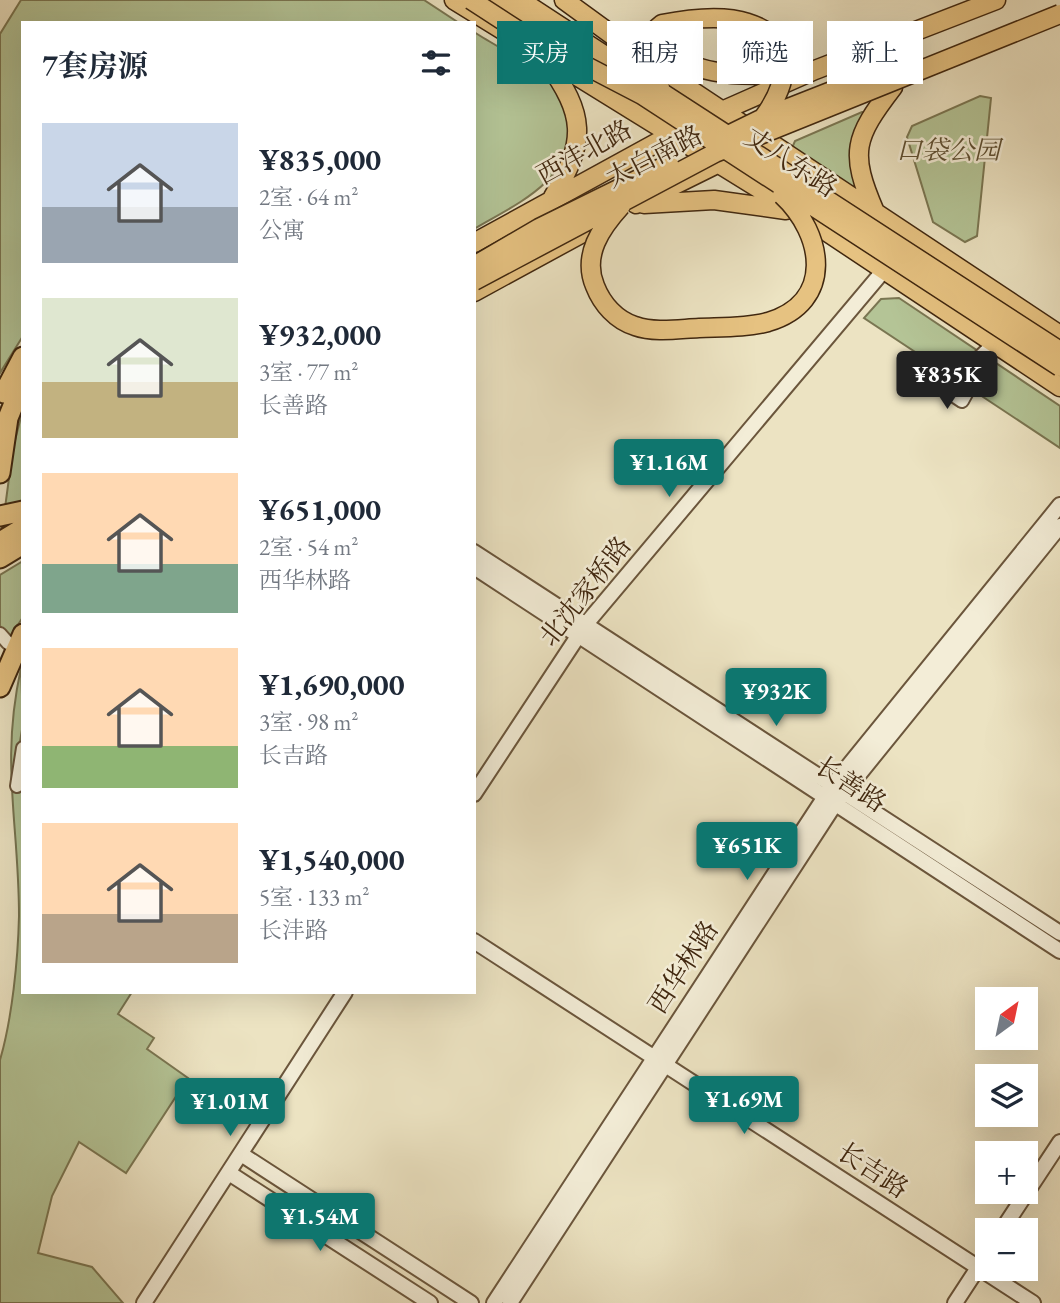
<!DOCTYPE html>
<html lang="zh">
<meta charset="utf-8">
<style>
body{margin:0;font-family:"EB Garamond","Noto Serif SC",serif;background:#f6f6f7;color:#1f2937;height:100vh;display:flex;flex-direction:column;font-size:26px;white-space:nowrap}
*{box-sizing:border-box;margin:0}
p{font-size:23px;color:#747a83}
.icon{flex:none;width:38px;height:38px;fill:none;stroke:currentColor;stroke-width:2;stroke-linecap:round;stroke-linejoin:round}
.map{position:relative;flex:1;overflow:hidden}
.drawer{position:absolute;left:21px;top:21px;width:455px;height:973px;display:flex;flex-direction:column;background:#fff;border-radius:0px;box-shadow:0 7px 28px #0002}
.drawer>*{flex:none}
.banner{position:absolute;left:497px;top:21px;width:457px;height:63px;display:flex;gap:14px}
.needle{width:46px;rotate:33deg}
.buttons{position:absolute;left:975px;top:987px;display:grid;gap:14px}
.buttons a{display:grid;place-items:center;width:63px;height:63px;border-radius:0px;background:#fff;box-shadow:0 7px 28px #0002;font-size:35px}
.price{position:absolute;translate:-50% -60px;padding:0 16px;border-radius:7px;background:#0f766e;color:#fff;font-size:23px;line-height:46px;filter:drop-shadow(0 2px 4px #0008)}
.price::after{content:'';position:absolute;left:50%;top:42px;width:21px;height:16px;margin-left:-10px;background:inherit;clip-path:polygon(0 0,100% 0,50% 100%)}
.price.active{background:#222;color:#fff}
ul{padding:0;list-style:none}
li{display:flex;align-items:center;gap:21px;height:175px;padding:0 21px}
li span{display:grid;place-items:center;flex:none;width:196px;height:140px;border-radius:0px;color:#555}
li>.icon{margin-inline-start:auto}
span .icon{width:84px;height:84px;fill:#fffc;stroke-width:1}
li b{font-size:30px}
h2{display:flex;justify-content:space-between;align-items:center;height:84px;padding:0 21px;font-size:30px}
.tag{padding:0 24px;border-radius:0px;background:#fff;box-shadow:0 7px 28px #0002;font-size:24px;line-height:63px}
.tag.active{background:#0f766e;color:#fff}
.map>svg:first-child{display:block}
.green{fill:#b4c496;stroke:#7a7652;stroke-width:2}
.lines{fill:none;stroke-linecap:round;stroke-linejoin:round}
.minor-casing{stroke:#6b563c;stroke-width:16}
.tertiary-casing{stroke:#6b563c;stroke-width:18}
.primary-casing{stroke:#40270f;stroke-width:21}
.trunk-casing{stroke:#40270f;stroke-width:23}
.minor{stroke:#f3edd7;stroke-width:12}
.tertiary{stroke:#f3edd7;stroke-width:14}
.primary{stroke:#e6c281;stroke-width:18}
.trunk{stroke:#e6c281;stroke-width:19}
.primary-bridge-casing{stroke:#40270f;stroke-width:21;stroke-linecap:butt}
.primary-bridge{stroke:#e6c281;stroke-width:18}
.labels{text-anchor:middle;stroke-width:5;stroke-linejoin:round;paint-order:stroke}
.park-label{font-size:26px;font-style:italic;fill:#5d4e31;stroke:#f3edd7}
.street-label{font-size:26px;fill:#40270f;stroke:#f3edd7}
</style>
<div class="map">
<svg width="1060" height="1303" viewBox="0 0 1060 1303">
<rect width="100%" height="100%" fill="#ece3c2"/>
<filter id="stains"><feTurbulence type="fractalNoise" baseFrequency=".00286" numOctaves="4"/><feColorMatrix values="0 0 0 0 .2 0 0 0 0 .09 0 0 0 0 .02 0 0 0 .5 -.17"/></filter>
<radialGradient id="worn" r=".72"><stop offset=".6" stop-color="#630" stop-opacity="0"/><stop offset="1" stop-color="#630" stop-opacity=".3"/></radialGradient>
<path class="green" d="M21,0H424L459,23H23V336L0,373V34Z
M474,32C492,44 544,71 555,85C564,97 567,110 568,125C574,181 514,205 474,229Z
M980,96L991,98L977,236L965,242L933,222L907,137L912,126Z
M862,112H866L859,193L792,148L795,141Z
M899,298L1060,406V448L864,318L881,299Z
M23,409V504L5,508L13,448Z
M23,561V617L10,637L0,626V575Z
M21,668L23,724L12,788L23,789V992H132L118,1014L154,1038L147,1049L188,1078L126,1173L79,1142L52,1196L38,1253L92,1267L123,1303H0V1060C12,1019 18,960 19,916C19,822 0,764 21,668Z"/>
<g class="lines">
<defs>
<path id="minor" d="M994,343L962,401L953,395L970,366Z
M0,634L8,643
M17,786L23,748"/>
<path id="tertiary" d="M474,552L1060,933
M474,567L1060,951
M474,794L586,624L890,263
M474,941L1033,1303
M241,1154L471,1303
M229,1173L430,1303
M1002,1230L1060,1142
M144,1303L345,992
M494,1303L832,786L1060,505
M510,1303L835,804L1060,526
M955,1303L987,1254"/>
<path id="primary" d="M454,0L797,212L1060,387
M495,0L580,55
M520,0L644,81
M564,0L656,67L1060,335
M635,43C699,72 727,80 797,72
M547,62C585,115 587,140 553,197
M715,114L815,70L996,0
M636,204L727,159
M644,204L714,200L786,210
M875,212C849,152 854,138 893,87
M474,243L680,130
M474,292L599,224"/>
<path id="trunk" d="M4,393L23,357
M0,473L8,418L23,381
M0,516L23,511
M0,542L23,528
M0,558L23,544
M0,687L23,634"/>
</defs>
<use href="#minor" class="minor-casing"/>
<use href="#tertiary" class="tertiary-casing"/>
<use href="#primary" class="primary-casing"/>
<use href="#trunk" class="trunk-casing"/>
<use href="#minor" class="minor"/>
<use href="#tertiary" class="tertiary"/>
<use href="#primary" class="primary"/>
<use href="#trunk" class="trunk"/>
<defs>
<path id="primary-bridge" d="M471,0L519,31L642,95L1060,367
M644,81L1060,351
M660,87C639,68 640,41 662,24C687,19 722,14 748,23C799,39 788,84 763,118
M716,141L763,118L890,68
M621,206C601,228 582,255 595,286C602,304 616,320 635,326C655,333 678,329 699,328C721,327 746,328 768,322C835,302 824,234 782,195
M474,266L539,228L669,164
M474,281L715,153L1060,14"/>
</defs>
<use href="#primary-bridge" class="primary-bridge-casing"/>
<use href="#primary-bridge" class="primary-bridge"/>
</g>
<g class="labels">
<g class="park-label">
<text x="948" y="159">口袋公园</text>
</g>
<g class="street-label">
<text transform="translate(584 152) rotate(-29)" y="9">西沣北路</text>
<text transform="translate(654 156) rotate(-27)" y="9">太白南路</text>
<text transform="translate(791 162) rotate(33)" y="9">丈八东路</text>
<text transform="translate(585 591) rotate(-52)" y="9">北沈家桥路</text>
<text transform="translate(851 784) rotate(33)" y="9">长善路</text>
<text transform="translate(683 967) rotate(-57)" y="9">西华林路</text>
<text transform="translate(873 1170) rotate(33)" y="9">长吉路</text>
</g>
</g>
<rect width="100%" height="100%" filter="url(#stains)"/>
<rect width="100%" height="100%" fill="url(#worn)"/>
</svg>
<div class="buttons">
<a><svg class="needle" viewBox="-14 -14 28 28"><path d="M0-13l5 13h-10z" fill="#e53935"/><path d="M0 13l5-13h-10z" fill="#747a83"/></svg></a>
<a><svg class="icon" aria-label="layers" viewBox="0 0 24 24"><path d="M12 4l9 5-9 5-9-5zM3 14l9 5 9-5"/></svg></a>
<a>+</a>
<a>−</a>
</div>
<b class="price active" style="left:947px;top:411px">¥835K</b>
<b class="price" style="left:669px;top:499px">¥1.16M</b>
<b class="price" style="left:776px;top:728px">¥932K</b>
<b class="price" style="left:747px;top:882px">¥651K</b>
<b class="price" style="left:744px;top:1136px">¥1.69M</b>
<b class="price" style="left:230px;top:1138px">¥1.01M</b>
<b class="price" style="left:320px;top:1253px">¥1.54M</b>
<div class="banner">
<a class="tag active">买房</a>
<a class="tag">租房</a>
<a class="tag">筛选</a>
<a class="tag">新上</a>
</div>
<section class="drawer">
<h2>7套房源<svg class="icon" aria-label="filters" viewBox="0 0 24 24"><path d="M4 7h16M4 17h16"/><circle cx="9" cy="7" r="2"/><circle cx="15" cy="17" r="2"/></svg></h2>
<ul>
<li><span style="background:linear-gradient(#c9d6e8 60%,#9aa5b1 0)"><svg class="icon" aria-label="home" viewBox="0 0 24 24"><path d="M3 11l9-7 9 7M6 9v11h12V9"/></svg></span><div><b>¥835,000</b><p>2室 · 64 m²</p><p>公寓</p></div></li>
<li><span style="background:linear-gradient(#dfe7d0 60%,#c2b280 0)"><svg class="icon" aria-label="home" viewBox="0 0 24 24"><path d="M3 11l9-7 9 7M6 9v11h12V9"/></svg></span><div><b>¥932,000</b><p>3室 · 77 m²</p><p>长善路</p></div></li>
<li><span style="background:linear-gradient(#ffd9b3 65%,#7fa58c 0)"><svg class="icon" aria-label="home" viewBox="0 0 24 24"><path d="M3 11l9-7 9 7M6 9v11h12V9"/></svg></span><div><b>¥651,000</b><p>2室 · 54 m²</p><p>西华林路</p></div></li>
<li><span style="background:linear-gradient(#ffd9b3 70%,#8fb573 0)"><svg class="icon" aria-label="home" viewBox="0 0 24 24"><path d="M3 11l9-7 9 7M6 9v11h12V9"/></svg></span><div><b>¥1,690,000</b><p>3室 · 98 m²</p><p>长吉路</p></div></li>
<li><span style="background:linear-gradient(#ffd9b3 65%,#b9a48a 0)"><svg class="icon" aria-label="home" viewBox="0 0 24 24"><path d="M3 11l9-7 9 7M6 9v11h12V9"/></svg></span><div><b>¥1,540,000</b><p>5室 · 133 m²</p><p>长沣路</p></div></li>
</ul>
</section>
</div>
